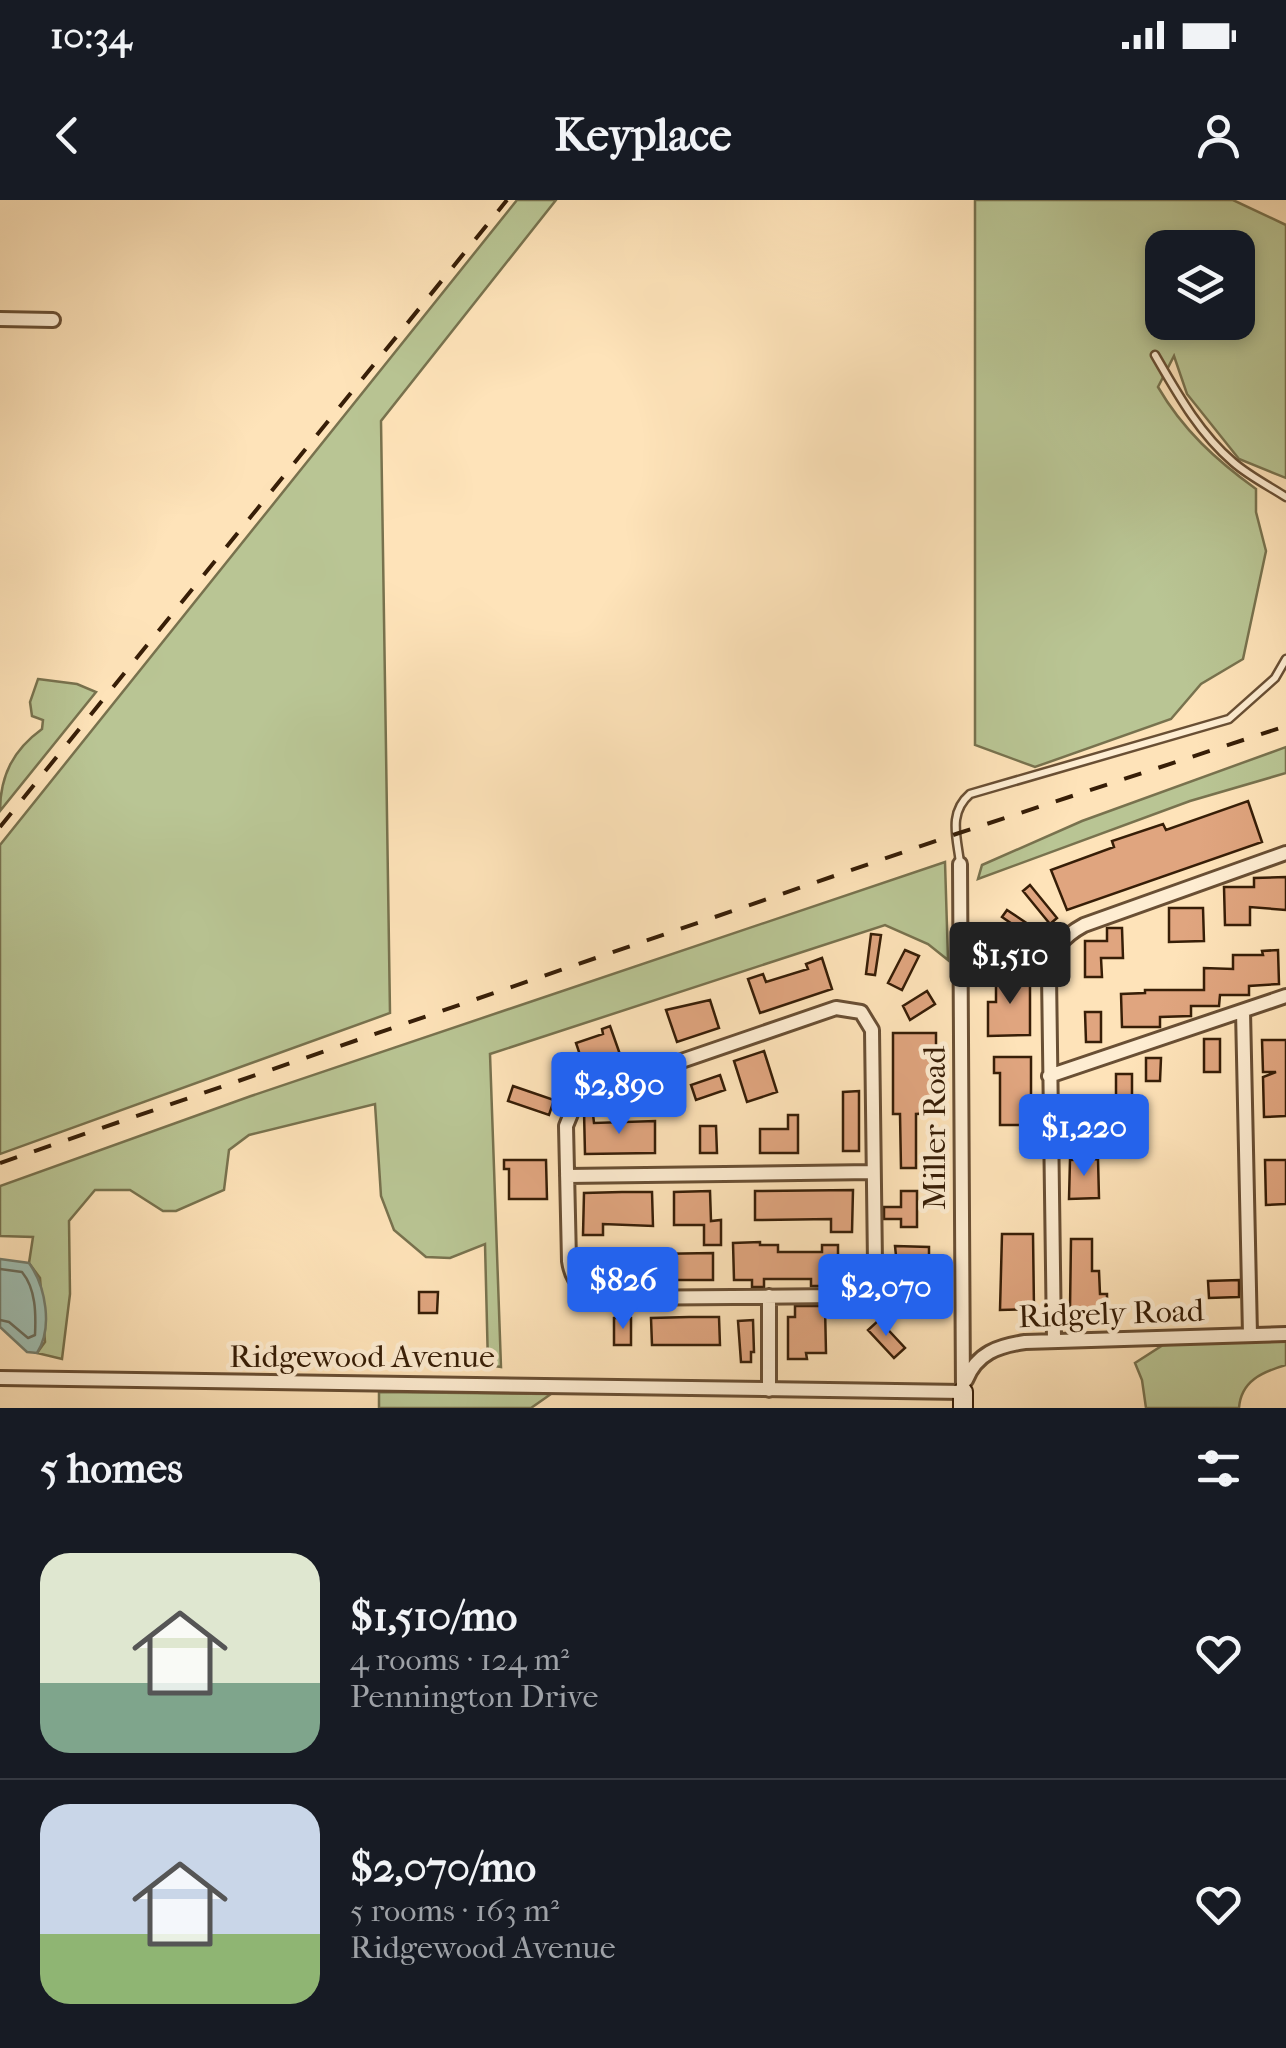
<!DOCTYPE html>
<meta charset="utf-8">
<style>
body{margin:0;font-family:"IM FELL French Canon",serif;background:#242831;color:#f1f3f6;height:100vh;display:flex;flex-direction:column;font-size:38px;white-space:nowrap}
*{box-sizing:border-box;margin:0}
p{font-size:32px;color:#9ea1a6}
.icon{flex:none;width:55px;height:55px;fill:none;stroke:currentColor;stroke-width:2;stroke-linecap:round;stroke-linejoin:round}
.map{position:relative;height:1208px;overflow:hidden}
.drawer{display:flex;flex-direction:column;background:#171b24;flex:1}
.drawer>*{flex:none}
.controls{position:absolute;left:1145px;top:30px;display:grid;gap:20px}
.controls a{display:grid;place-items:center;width:110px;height:110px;border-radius:20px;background:#171b24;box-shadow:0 5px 15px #0003;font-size:50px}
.price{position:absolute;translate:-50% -85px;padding:0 22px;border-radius:10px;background:#2563eb;color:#fff;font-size:32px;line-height:65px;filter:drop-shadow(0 2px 5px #0008)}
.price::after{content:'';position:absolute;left:50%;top:60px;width:30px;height:22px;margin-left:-15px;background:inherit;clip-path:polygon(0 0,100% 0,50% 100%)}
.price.selected{background:#222;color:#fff}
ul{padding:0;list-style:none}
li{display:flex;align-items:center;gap:30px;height:250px;padding:0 40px}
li+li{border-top:2px solid #363941}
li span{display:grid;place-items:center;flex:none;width:280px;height:200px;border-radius:30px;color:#555}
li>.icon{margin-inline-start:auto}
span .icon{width:120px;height:120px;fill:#fffc;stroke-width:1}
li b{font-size:42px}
h2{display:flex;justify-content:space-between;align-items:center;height:120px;padding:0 40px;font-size:42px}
.status{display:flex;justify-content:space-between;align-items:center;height:70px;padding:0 50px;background:#171b24;direction:ltr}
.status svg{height:28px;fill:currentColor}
header{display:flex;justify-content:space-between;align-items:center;height:130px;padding:0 40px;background:#171b24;font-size:45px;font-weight:800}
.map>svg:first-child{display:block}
.green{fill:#b9c594;stroke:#78724e;stroke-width:2.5;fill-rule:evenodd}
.water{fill:#a0beb1;stroke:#767e6d;stroke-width:2.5}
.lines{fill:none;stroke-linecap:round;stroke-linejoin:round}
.shore{stroke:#6c6e5c;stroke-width:2.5}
.building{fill:#e0a57f;stroke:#371e07;stroke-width:2.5}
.lane-casing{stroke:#694f34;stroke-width:11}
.street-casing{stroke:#694f34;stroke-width:18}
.secondary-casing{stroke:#371e07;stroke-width:22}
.lane{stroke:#feedd2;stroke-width:6}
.street{stroke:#feedd2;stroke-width:12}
.secondary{stroke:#feedd2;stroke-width:18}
.rail{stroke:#371e07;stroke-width:4;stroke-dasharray:18 18;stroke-linecap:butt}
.labels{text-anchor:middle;stroke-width:9;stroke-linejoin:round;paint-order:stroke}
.street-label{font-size:32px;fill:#371e07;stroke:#feedd2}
</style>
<div class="status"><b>10:34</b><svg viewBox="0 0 49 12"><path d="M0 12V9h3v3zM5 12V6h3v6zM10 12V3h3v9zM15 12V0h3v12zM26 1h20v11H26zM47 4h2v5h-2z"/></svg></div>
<header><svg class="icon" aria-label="back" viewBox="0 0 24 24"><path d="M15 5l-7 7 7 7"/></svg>Keyplace<svg class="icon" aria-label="person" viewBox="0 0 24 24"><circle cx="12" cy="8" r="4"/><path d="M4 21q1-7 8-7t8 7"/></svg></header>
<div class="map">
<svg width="1286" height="1208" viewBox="0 0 1286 1208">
<rect width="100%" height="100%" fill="#fee3b9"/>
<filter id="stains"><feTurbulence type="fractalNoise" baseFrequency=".002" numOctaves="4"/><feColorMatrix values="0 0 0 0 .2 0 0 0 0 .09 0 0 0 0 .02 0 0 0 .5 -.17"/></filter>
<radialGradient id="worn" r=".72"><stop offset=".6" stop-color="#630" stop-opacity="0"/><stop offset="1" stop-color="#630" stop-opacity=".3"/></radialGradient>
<path class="green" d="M517,0H556L381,221L390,813L0,954V645Z
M975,0H1233L1286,25V278L1239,259L1187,194L1174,156L1158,187C1183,230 1216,260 1256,289V312L1266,351L1243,459L1201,484L1171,519L1035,567L975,545ZM1162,48H1238V122H1162Z
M38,479L77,484L96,492L0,611C0,576 13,550 42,529L43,520L32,516L30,502Z
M1286,547V573L1190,601L978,679L982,665L1082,621Z
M945,662L948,760L928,744L885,725L490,854L501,1167L488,1165L485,1044L450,1058L426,1057L394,1030L381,996L375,904L249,935L229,950L224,990L176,1011H163L130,990H95L69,1021L70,1094L62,1159L37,1153L45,1142L40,1078L29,1063L33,1037L0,1036V986L251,896Z
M1286,1140V1165C1262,1172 1241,1181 1239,1208H1146L1142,1180L1135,1163L1163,1145Z
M379,1192L551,1194L531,1208H379Z"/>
<path class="water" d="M0,1059L29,1063C46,1087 53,1128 37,1153L27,1152L0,1127Z"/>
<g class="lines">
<path class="shore" d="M0,1069L22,1072C36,1089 36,1114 35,1135L28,1138L9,1122L0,1120"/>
</g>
<path class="building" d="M1248,601L1262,642L1067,710L1051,670L1114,647L1112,641L1163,624L1166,630Z
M1286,677V710L1250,707V725H1225L1224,687H1254V678Z
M1030,685L1057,718L1050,724L1023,691Z
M1169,708H1203L1204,741L1169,742Z
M1007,710L1043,734L1038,742L1002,717Z
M1107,728H1122L1123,758H1101L1102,777H1085V741H1107Z
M871,734L881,735L875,775L866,774Z
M989,739L1034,753L1031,762L986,748Z
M905,750L919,756L902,790L888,783Z
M1278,750L1279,784L1249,786V795H1220L1219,806H1191V816L1160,817V827H1122L1121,794L1145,793V790H1204V768L1233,769V755H1263L1262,751Z
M822,758L832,789L760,813L748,779L763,774L766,782L808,769L806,764Z
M996,774L1030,775V835L988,836V802H996Z
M927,791L935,804L910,820L903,806Z
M710,800L719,828L677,842L666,810Z
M1085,812H1101V842H1086Z
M610,826L622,860L586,873L576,843L603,834L602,829Z
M893,833H936V913L916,914V968H901L900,914H893Z
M1204,839H1220V872H1204Z
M1262,840H1286V916L1264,917L1263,877L1276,872H1263Z
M764,851L777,892L747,902L734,861Z
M994,857H1031V901H1024V925H1000V873H994Z
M1146,858H1161L1160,881H1146Z
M1116,874H1132V901H1116Z
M720,875L725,890L696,900L691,885Z
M513,886L554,900L549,915L508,901Z
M859,891V951H843V892Z
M584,911L593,914L594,923L655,921V953L585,954Z
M788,915H798V953H760V929H788Z
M1100,922V938L1068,939V923Z
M700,926H716L717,953H700Z
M1098,959L1099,998L1069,999L1070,960Z
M504,960H546L547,999H509V969H504Z
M1265,960H1286V1004L1266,1005Z
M853,990L852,1032H831V1019L755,1020V991Z
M710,991L711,1021L721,1020V1045H704V1025H674V992Z
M901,991H917V1027H901V1019H884V1007H901Z
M622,992H652L653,1026L603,1024V1035H583L584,993Z
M1002,1034H1033L1034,1109L1000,1110Z
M1071,1039H1092V1071H1099L1100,1094H1107V1109H1070Z
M760,1042V1045H778V1052H822V1045H838V1060L862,1059V1066L860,1071L838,1072V1079H824V1086H811V1079H764V1087H752V1080H734L733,1043Z
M895,1046L929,1047V1076L941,1075L942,1084L899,1085Z
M713,1053V1080H652V1054Z
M605,1054H631V1081L588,1080L585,1055Z
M1239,1080V1097L1209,1098L1208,1081Z
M419,1092H438L437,1113H419Z
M795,1106H825L826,1153H806L807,1159H788V1117H795Z
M689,1117H719L720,1145H652L651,1118Z
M614,1118H631V1145H614Z
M753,1120L754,1152H751V1162H741L738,1121Z
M879,1120L905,1148L894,1158L868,1130Z"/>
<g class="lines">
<defs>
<path id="lane" d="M1155,155C1177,193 1199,233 1233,262C1249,276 1269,286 1286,297
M960,663C957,637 948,613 970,594L1229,519L1275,478L1286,459"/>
<path id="street" d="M0,119L53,120
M960,664L963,1192
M836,808L861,812L872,830L875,1064L864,1084L840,1096L608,1098C586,1096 572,1083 569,1061L566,926L575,904L591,892Z
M1243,811L1250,1135
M1049,876L1286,796
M567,976L873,972
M769,1096V1190
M1054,1140L1049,774C1053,749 1062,737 1084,725L1286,653
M0,1178L963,1192
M966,1180C977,1153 998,1146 1025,1142L1286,1134"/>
<path id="secondary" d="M963,1192V1208"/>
</defs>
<use href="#lane" class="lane-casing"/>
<use href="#street" class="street-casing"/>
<use href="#secondary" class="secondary-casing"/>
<use href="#lane" class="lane"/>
<use href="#street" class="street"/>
<use href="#secondary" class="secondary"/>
<path class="rail" d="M0,627L507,0
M0,963L956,634L1286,526"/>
</g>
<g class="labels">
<g class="street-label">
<text transform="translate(934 928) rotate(-90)" y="11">Miller Road</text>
<text transform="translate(1111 1113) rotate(-2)" y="11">Ridgely Road</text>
<text x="362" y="1167">Ridgewood Avenue</text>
</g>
</g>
<rect width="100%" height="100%" filter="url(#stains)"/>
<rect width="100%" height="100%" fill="url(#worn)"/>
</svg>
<div class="controls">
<a><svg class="icon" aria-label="layers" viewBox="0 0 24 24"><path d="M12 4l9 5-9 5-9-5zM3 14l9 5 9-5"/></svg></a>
</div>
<b class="price selected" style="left:1010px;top:807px">$1,510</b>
<b class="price" style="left:619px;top:937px">$2,890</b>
<b class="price" style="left:1084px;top:979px">$1,220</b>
<b class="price" style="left:623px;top:1132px">$826</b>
<b class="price" style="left:886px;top:1139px">$2,070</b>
</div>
<section class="drawer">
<h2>5 homes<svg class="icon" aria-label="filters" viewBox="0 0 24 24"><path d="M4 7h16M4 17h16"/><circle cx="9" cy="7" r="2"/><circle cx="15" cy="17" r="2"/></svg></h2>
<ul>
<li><span style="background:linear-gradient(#dfe7d0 65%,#7fa58c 0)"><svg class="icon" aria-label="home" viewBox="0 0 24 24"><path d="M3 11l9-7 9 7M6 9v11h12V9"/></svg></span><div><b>$1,510/mo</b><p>4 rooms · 124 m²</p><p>Pennington Drive</p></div><svg class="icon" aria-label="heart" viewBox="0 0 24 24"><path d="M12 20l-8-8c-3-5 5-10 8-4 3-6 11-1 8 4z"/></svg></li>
<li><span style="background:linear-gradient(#c9d6e8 65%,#8fb573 0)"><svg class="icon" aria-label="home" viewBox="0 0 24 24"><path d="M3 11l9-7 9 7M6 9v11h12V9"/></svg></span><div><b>$2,070/mo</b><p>5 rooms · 163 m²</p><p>Ridgewood Avenue</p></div><svg class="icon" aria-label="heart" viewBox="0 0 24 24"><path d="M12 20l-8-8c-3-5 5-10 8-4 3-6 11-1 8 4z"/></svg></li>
</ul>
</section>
